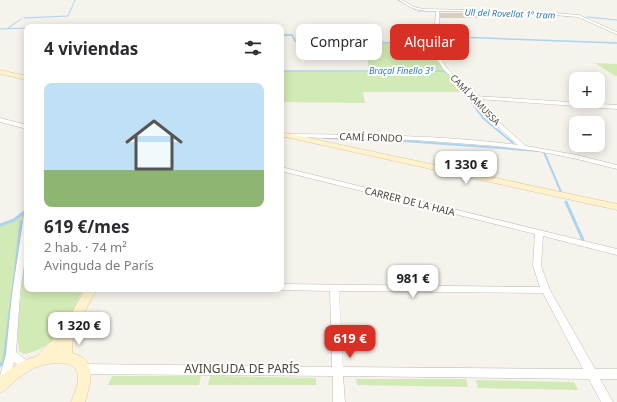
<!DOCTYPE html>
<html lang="es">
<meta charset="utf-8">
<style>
body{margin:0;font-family:"Noto Sans",sans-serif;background:#f7f7f7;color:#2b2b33;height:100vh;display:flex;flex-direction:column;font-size:15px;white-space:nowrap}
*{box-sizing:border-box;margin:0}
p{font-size:13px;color:#7c7c81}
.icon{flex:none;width:22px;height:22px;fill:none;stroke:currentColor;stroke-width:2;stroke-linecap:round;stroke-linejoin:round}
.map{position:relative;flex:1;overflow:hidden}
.side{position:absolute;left:24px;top:24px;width:260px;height:268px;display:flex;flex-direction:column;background:#fff;border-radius:8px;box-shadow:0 2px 10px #0003}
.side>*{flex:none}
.guide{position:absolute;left:296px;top:24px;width:261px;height:36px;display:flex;gap:8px}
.controls{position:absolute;left:569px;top:72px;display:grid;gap:8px}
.controls a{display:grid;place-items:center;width:36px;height:36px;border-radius:8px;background:#fff;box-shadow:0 2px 10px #0003;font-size:20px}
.price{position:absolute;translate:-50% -34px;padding:0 9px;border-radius:8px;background:#fff;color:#222;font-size:13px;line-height:26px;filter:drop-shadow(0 1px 2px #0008)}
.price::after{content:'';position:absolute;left:50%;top:24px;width:12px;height:9px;margin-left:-6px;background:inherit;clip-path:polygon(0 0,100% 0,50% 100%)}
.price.selected{background:#d93025;color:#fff}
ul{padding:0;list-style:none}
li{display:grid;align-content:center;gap:8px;height:212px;padding:0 20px}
li span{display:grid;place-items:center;height:124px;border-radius:8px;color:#555}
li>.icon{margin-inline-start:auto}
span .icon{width:72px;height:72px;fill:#fffc;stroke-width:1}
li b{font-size:17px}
h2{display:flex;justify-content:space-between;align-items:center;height:48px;padding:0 20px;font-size:17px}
.pill{padding:0 14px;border-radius:8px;background:#fff;box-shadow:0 2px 10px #0003;font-size:14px;line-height:36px}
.pill.selected{background:#d93025;color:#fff}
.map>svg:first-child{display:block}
.green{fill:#d2eab5}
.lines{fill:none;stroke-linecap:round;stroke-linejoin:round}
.stream-far4{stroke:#a9d4f2;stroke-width:1}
.stream-far3{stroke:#a9d4f2;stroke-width:1.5}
.stream-far2{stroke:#a9d4f2;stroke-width:2}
.stream-far1{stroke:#a9d4f2;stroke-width:3}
.stream{stroke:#a9d4f2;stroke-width:3.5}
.building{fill:#d8cfc1}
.street-casing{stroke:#c2bbae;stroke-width:1}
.secondary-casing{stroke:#d6c79b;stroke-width:1}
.street{fill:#fff;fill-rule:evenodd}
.secondary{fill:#fff3cd;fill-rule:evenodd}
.labels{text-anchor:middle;stroke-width:4;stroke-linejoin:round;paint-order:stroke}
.far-water-label{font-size:9px;font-style:italic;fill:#2e7ab2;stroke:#fff}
.far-street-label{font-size:9px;fill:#4b4439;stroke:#fff}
.street-label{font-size:10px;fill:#4b4439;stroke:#fff}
.near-street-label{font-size:12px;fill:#4b4439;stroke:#fff}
</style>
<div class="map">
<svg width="617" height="402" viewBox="0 0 617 402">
<rect width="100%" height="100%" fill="#f6f3ec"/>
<path class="green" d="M366,43L427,44L439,64L464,92H363L365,103L281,102V71L369,72Z
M595,63L617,64V76H615Z
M23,214L6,355L4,362L0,366V226L13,221Z
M27,236V289H83C69,316 58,350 23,354L19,351L17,334Z
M112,376H201L199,385H108Z
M210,376L316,378V385H208Z
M356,379H466L468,387L357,385Z
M476,380L574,382L578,390L478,388Z"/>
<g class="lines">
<path class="stream-far4" d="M398,0L416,10
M418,11H437
M440,11L540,14
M545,14L570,16
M587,17L617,20
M24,18L68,16L75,0
M63,27L130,25L132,27
M0,29L27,28
M7,29L21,19
M281,35H292"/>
<path class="stream-far3" d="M281,35H292L296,42L426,43L428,40L427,36
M432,36L617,43
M281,71H444L449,74"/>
<path class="stream-far2" d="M457,82L483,118L513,143
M324,138L390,140L539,151
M544,152L561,192
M566,202L567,203"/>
<path class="stream-far1" d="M566,202L583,240
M0,225L14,220L27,210
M13,291L21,222"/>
<path class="stream" d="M0,365L4,362L13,290"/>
</g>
<path class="building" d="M440,13H478V18H440Z"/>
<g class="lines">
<defs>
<path id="street" d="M399,0H402L414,7L423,9L529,11L579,15L617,32V34H616L578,17L529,13L439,11V25L427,29L433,39L431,43L446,67L475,96L617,105V109L478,99L489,113L526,146L577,155L617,165V169L577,159L537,151L496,146L414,140L289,137L288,136L291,134C367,135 443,135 518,145L485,115L472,98L443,69L427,43L429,39L423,29L435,24L436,11C420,11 412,10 399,0Z
M0,118L27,125V129L0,122Z
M281,167L617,249V255L543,236L541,266L550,290L595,369H617V379H600L613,402H601L589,379L343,376L345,402H333V376L83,374L79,372L78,369L79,366L83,364L332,367L330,291L281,290L278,289H281V284L540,287L533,266L535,234L281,171ZM339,291L543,293L583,369L343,367Z
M24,215H27V245L20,294L16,352L29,362L30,365L29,368L25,370L21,368L14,362L8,385L4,386L0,384V376L6,354L12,294Z"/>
<path id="secondary" d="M0,70L27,76V80L0,74Z
M281,132L617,204V210L281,136Z
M85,289H97L73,333L72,353C98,359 91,383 85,402H71C73,396 77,388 78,381C81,356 47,362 32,369C27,372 21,376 17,379C11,384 7,390 0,393V377L8,370L23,361L37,356L63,329Z"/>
</defs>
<use href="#street" class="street-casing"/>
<use href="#secondary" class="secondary-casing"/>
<use href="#street" class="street"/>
<use href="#secondary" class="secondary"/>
</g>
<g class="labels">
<g class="far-water-label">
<text transform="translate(510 14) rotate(2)" y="3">Ull del Rovellat 1º tram</text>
<text x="401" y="74">Braçal Finello 3ª</text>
</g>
<g class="far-street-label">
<text transform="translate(475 100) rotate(46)" y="3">CAMÍ XAMUSSA</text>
</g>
<g class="street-label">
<text transform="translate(371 137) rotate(2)" y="4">CAMÍ FONDO</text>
<text transform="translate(410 201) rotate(14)" y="4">CARRER DE LA HAIA</text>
</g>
<g class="near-street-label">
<text x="242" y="373">AVINGUDA DE PARÍS</text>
</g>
</g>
</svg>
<div class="controls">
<a>+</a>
<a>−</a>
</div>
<b class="price" style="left:466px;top:185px">1 330 €</b>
<b class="price" style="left:413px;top:299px">981 €</b>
<b class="price" style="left:79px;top:346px">1 320 €</b>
<b class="price selected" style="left:350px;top:359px">619 €</b>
<div class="guide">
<a class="pill">Comprar</a>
<a class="pill selected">Alquilar</a>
</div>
<section class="side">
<h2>4 viviendas<svg class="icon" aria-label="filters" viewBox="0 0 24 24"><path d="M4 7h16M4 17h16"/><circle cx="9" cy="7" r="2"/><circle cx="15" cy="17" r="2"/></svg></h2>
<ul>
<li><span style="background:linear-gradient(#bfe0f5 70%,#8fb573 0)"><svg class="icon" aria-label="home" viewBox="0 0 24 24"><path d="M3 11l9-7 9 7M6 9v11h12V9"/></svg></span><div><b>619 €/mes</b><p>2 hab. · 74 m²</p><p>Avinguda de París</p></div></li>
</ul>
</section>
</div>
